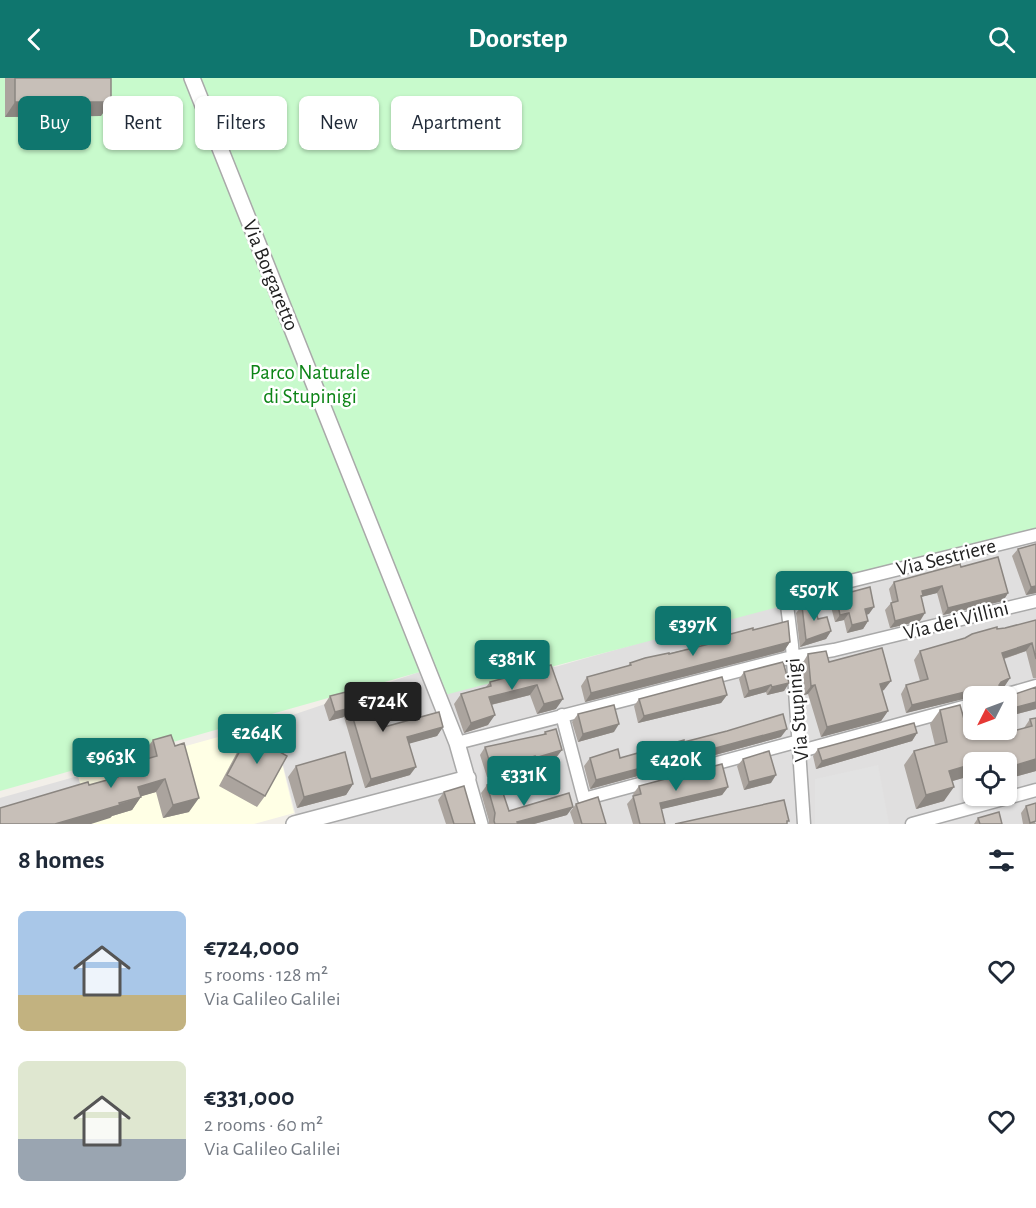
<!DOCTYPE html>
<meta charset="utf-8">
<style>
body{margin:0;font-family:"Alegreya Sans",sans-serif;background:#f6f6f7;color:#1f2937;height:100vh;display:flex;flex-direction:column;font-size:22px;white-space:nowrap}
*{box-sizing:border-box;margin:0}
p{font-size:20px;color:#747a83}
.icon{flex:none;width:33px;height:33px;fill:none;stroke:currentColor;stroke-width:2;stroke-linecap:round;stroke-linejoin:round}
.map{position:relative;height:746px;overflow:hidden}
.panel{display:flex;flex-direction:column;background:#fff;flex:1}
.panel>*{flex:none}
.top-card{position:absolute;left:18px;top:18px;width:600px;height:54px;display:flex;gap:12px}
.needle{width:39px;rotate:228deg}
.tools{position:absolute;left:963px;top:608px;display:grid;gap:12px}
.tools a{display:grid;place-items:center;width:54px;height:54px;border-radius:9px;background:#fff;box-shadow:0 2px 4px #0004;font-size:30px}
.price{position:absolute;translate:-50% -51px;padding:0 14px;border-radius:6px;background:#0f766e;color:#fff;font-size:20px;line-height:39px;filter:drop-shadow(0 2px 3px #0008)}
.price::after{content:'';position:absolute;left:50%;top:36px;width:18px;height:14px;margin-left:-9px;background:inherit;clip-path:polygon(0 0,100% 0,50% 100%)}
.price.current{background:#222;color:#fff}
ul{padding:0;list-style:none}
li{display:flex;align-items:center;gap:18px;height:150px;padding:0 18px}
li span{display:grid;place-items:center;flex:none;width:168px;height:120px;border-radius:9px;color:#555}
li>.icon{margin-inline-start:auto}
span .icon{width:72px;height:72px;fill:#fffc;stroke-width:1}
li b{font-size:26px}
h2{display:flex;justify-content:space-between;align-items:center;height:72px;padding:0 18px;font-size:26px}
.tag{padding:0 21px;border-radius:9px;background:#fff;box-shadow:0 2px 4px #0004;font-size:21px;line-height:54px}
.tag.current{background:#0f766e;color:#fff}
header{display:flex;justify-content:space-between;align-items:center;height:78px;padding:0 18px;background:#0f766e;color:#fff;font-size:27px;font-weight:700}
.map>svg:first-child{display:block}
.residential{fill:#e0dfdf;fill-rule:evenodd}
.education{fill:#ffffe5}
.park{fill:#c8facc}
.parking{fill:#e2e2e2}
.lines{fill:none;stroke-linecap:round;stroke-linejoin:round}
.minor-casing{stroke:#a9a9a9;stroke-width:15}
.tertiary-casing{stroke:#a9a9a9;stroke-width:18}
.minor{stroke:#fff;stroke-width:12}
.tertiary{stroke:#fff;stroke-width:15}
.wall{fill:#aba49e}
.shaded-wall{fill:#8b8681}
.building{fill:#c7bfb8;stroke:#8b8681;stroke-width:1.5}
.labels{text-anchor:middle;stroke-width:5;stroke-linejoin:round;paint-order:stroke}
.street-label{font-size:21px;fill:#222;stroke:#fff}
.park-label{font-size:21px;fill:#0c8416;stroke:#fff}
</style>
<header><svg class="icon" aria-label="back" viewBox="0 0 24 24"><path d="M15 5l-7 7 7 7"/></svg>Doorstep<svg class="icon" aria-label="search" viewBox="0 0 24 24"><circle cx="10" cy="10" r="6"/><path d="M15 15l6 6"/></svg></header>
<div class="map">
<svg width="1036" height="746" viewBox="0 0 1036 746">
<rect width="100%" height="100%" fill="#f2efe9"/>
<path class="residential" d="M1036,460V746H298L272,644L434,589L532,585L555,589L783,524ZM974,618H1006V651H974ZM974,684H1006V717H974Z
M78,698L92,746H0V720Z"/>
<path class="education" d="M272,644L294,735L254,746H92L78,698Z"/>
<path class="park" d="M0,0H1036V461L445,617L434,590L0,713Z"/>
<path class="parking" d="M878,687L889,746H815V701Z"/>
<g class="lines">
<defs>
<path id="minor" d="M1001,618L1036,608
M562,637L584,721L799,663
M457,665L792,579L834,572L1036,523
M801,673L974,626
M804,746L792,567L786,519L1036,457
M912,746L1036,712"/>
<path id="tertiary" d="M192,0L457,665L480,746
M294,746L468,700"/>
</defs>
<use href="#minor" class="minor-casing"/>
<use href="#tertiary" class="tertiary-casing"/>
<use href="#minor" class="minor"/>
<use href="#tertiary" class="tertiary"/>
</g>
<path class="wall" d="M5,0H111L101,38L5,39Z
M1018,471L1036,515L1026,517L1012,478Z
M961,489L1008,515L1003,523L943,537L937,515L921,519L920,543L890,550L885,532L891,525L892,524L889,511L894,504Z
M836,518L869,536L866,537L868,543L863,551L847,555L844,542L835,544L830,525Z
M802,528L831,553L826,561L800,569L796,535Z
M1036,542V600H1033L1026,573L1004,581L1010,600L1004,609L1000,610L1002,616L1009,618L1036,609V631L1006,639V618H974L906,635L901,616L906,607L920,603L914,582L920,573L997,551L1005,550Z
M753,552L790,564L784,573L585,624L581,608L587,599L628,588L630,585L724,562L727,557Z
M808,576L829,584L884,612L882,613L888,633L881,643L821,659L808,616L804,617L802,586Z
M551,587L556,631L537,636L530,617L491,627L488,647L464,655L454,626L461,616L486,609L490,604Z
M744,594L789,605L784,613L767,617L766,614L744,620L739,601Z
M727,617L721,625L638,645L634,628L639,621Z
M330,618L384,649H443L437,658L409,665L410,697L365,710L344,639L329,643L324,627Z
M940,632L968,655L997,652L1013,653L1024,650L1030,641L1036,640V693L1007,701L1006,684H974V707L966,709L963,700L952,703L944,723L916,731L904,687L914,673L935,667L930,646Z
M974,632V643L971,635Z
M578,636L614,654L578,664L572,644Z
M545,654L556,680L530,687L529,686L487,699L480,677L485,669L543,657Z
M917,655L912,663L816,691L813,678L818,671Z
M249,656L265,718L257,729L219,708L241,667Z
M781,659L590,711L584,688L590,680H620L684,664Z
M153,662L189,734L163,740L156,714L141,718L132,732L112,738L110,740L89,707L107,702L115,690L145,681L143,675Z
M743,681L771,705L744,712L737,688Z
M296,688L353,706L346,717L297,730L288,699Z
M487,707L509,733L567,737L534,746H489V743L481,715Z
M639,708L728,709L722,717L661,731L665,746H633L627,726L634,718L633,716Z
M444,714L475,746H446L438,722Z
M576,726L606,746H574L570,734Z
M1026,728L1036,746H1023L1021,735Z
M978,740L1002,746H974Z"/>
<path class="shaded-wall" d="M15,24H111L101,38L5,39Z
M942,508L937,515L921,519L918,525L922,513Z
M1036,508V515L1026,517L1031,509Z
M1008,515L1003,523L943,537L948,530Z
M874,529L869,536L859,538L865,531Z
M849,535L844,542L835,544L840,537Z
M925,535L920,543L890,550L895,543Z
M868,543L863,551L847,555L852,547Z
M831,553L826,561L800,569L806,562Z
M790,564L784,573L585,624L591,615Z
M1032,565L1026,573L996,583L1002,575Z
M1010,600L1004,609L996,612L1001,604Z
M891,603L884,612L873,615L880,606Z
M789,605L784,613L767,617L772,609Z
M537,607L530,617L482,629L489,619Z
M771,607L766,614L744,620L749,613Z
M815,607L808,616L804,617L811,608Z
M981,610L976,618L906,635L912,627Z
M727,617L721,625L638,645L644,638Z
M563,621L556,631L537,636L544,626Z
M1036,624V631L1006,639V632Z
M350,630L344,639L329,643L335,634Z
M888,633L881,643L821,659L827,649Z
M495,637L488,647L464,655L471,645Z
M619,646L614,654L578,664L583,656Z
M443,649L437,658L401,668L407,659Z
M787,651L781,659L590,711L596,702Z
M917,655L912,663L816,691L822,683Z
M562,672L556,680L530,687L535,680Z
M535,678L529,686L487,699L492,692Z
M1036,681V693L1007,701L1016,687Z
M1016,684L1006,697V686Z
M973,686L963,700L939,707L949,693Z
M416,689L410,697L365,710L371,701Z
M776,697L771,705L744,712L749,704Z
M974,698V707L966,709Z
M165,701L156,714L129,722L138,709Z
M353,706L346,717L297,730L304,719Z
M728,709L722,717L654,733L660,725Z
M954,709L944,723L916,731L926,717Z
M141,719L132,732L112,738L110,740L91,746H55Z
M199,720L189,734L163,740L173,727Z
M573,729L567,737L534,746H516L517,744Z"/>
<path class="building" d="M15,0H111V24H15Z
M1036,466V508L1031,509L1018,471Z
M998,479L1008,515L948,530L942,508L922,513L923,517L921,518L925,535L895,543L891,525L898,523L894,504L960,486L961,489Z
M870,509L874,529L865,531L868,543L852,547L849,535L840,537L836,518Z
M813,524L818,541L827,539L831,553L806,562L802,528Z
M1036,542V581L1032,565L1002,575L1010,600L1001,604L999,607L1002,616L1009,618L1036,609V624L1006,632V618H988L986,612L981,610L912,627L906,607L928,601L920,573L965,560L972,556L997,549V551L1005,550Z
M788,543L790,564L591,615L587,599L631,587L630,585L645,580L669,575V576L729,561L727,557L753,550V552Z
M882,570L891,603L880,606L888,633L827,649L815,607L811,608L808,576L826,573L829,584Z
M783,584L789,605L772,609L771,607L749,613L744,594Z
M551,587L563,621L544,626L537,607L489,619L495,637L471,645L461,616L491,608L490,604Z
M722,599L727,617L644,638L639,621Z
M370,608L384,649L439,634L443,649L407,659L416,689L371,701L350,630L335,634L330,618Z
M614,627L619,646L583,656L578,636Z
M960,627L968,655L983,651H1006V649L1011,648L1013,653L1032,648L1030,641L1036,640V681L1016,687V684L1006,686V684H974V688L973,686L949,693L954,709L926,717L914,673L947,664L940,632Z
M783,636L787,651L596,702L590,680L618,671L620,680L684,662V664L727,653Z
M914,645L917,655L822,683L818,671Z
M556,651L562,672L535,680V678L492,692L485,669L546,656L545,654Z
M249,656L287,678L265,718L227,697Z
M171,657L175,668L184,665L199,720L173,727L165,701L138,709L141,719L119,725L120,727L55,746H0V730L88,704L89,707L118,699L115,690L157,678L153,662Z
M769,673L776,697L749,704L743,681Z
M345,674L353,706L304,719L296,688Z
M722,686L728,709L660,725L665,746H640L633,718L641,716L639,708Z
M499,703L509,733L569,715L573,729L517,744L518,746H495L494,743L495,735L487,707Z
M464,708L475,746H454L444,714Z
M598,719L606,746H582L576,726Z
M784,722L789,743H787V746H675Z
M1036,725V743L1030,745L1026,728Z
M999,734L1002,746H980L978,740Z"/>
<g class="labels">
<g class="street-label">
<text transform="translate(271 197) rotate(68)" y="7">Via Borgaretto</text>
<text transform="translate(946 479) rotate(-14)" y="7">Via Sestriere</text>
<text transform="translate(956 542) rotate(-14)" y="7">Via dei Villini</text>
<text transform="translate(797 632) rotate(-95)" y="7">Via Stupinigi</text>
</g>
<g class="park-label">
<text x="310" y="301">Parco Naturale<tspan x="310" dy="24">di Stupinigi</tspan></text>
</g>
</g>
</svg>
<div class="tools">
<a><svg class="needle" viewBox="-14 -14 28 28"><path d="M0-13l5 13h-10z" fill="#e53935"/><path d="M0 13l5-13h-10z" fill="#747a83"/></svg></a>
<a><svg class="icon" aria-label="locate" viewBox="0 0 24 24"><circle cx="12" cy="12" r="6"/><path d="M12 2v4M12 18v4M2 12h4M18 12h4"/></svg></a>
</div>
<b class="price" style="left:814px;top:544px">€507K</b>
<b class="price" style="left:693px;top:579px">€397K</b>
<b class="price" style="left:512px;top:613px">€381K</b>
<b class="price current" style="left:383px;top:655px">€724K</b>
<b class="price" style="left:257px;top:687px">€264K</b>
<b class="price" style="left:111px;top:711px">€963K</b>
<b class="price" style="left:676px;top:714px">€420K</b>
<b class="price" style="left:524px;top:729px">€331K</b>
<div class="top-card">
<a class="tag current">Buy</a>
<a class="tag">Rent</a>
<a class="tag">Filters</a>
<a class="tag">New</a>
<a class="tag">Apartment</a>
</div>
</div>
<section class="panel">
<h2>8 homes<svg class="icon" aria-label="filters" viewBox="0 0 24 24"><path d="M4 7h16M4 17h16"/><circle cx="9" cy="7" r="2"/><circle cx="15" cy="17" r="2"/></svg></h2>
<ul>
<li><span style="background:linear-gradient(#a9c7e8 70%,#c2b280 0)"><svg class="icon" aria-label="home" viewBox="0 0 24 24"><path d="M3 11l9-7 9 7M6 9v11h12V9"/></svg></span><div><b>€724,000</b><p>5 rooms · 128 m²</p><p>Via Galileo Galilei</p></div><svg class="icon" aria-label="heart" viewBox="0 0 24 24"><path d="M12 20l-8-8c-3-5 5-10 8-4 3-6 11-1 8 4z"/></svg></li>
<li><span style="background:linear-gradient(#dfe7d0 65%,#9aa5b1 0)"><svg class="icon" aria-label="home" viewBox="0 0 24 24"><path d="M3 11l9-7 9 7M6 9v11h12V9"/></svg></span><div><b>€331,000</b><p>2 rooms · 60 m²</p><p>Via Galileo Galilei</p></div><svg class="icon" aria-label="heart" viewBox="0 0 24 24"><path d="M12 20l-8-8c-3-5 5-10 8-4 3-6 11-1 8 4z"/></svg></li>
</ul>
</section>
